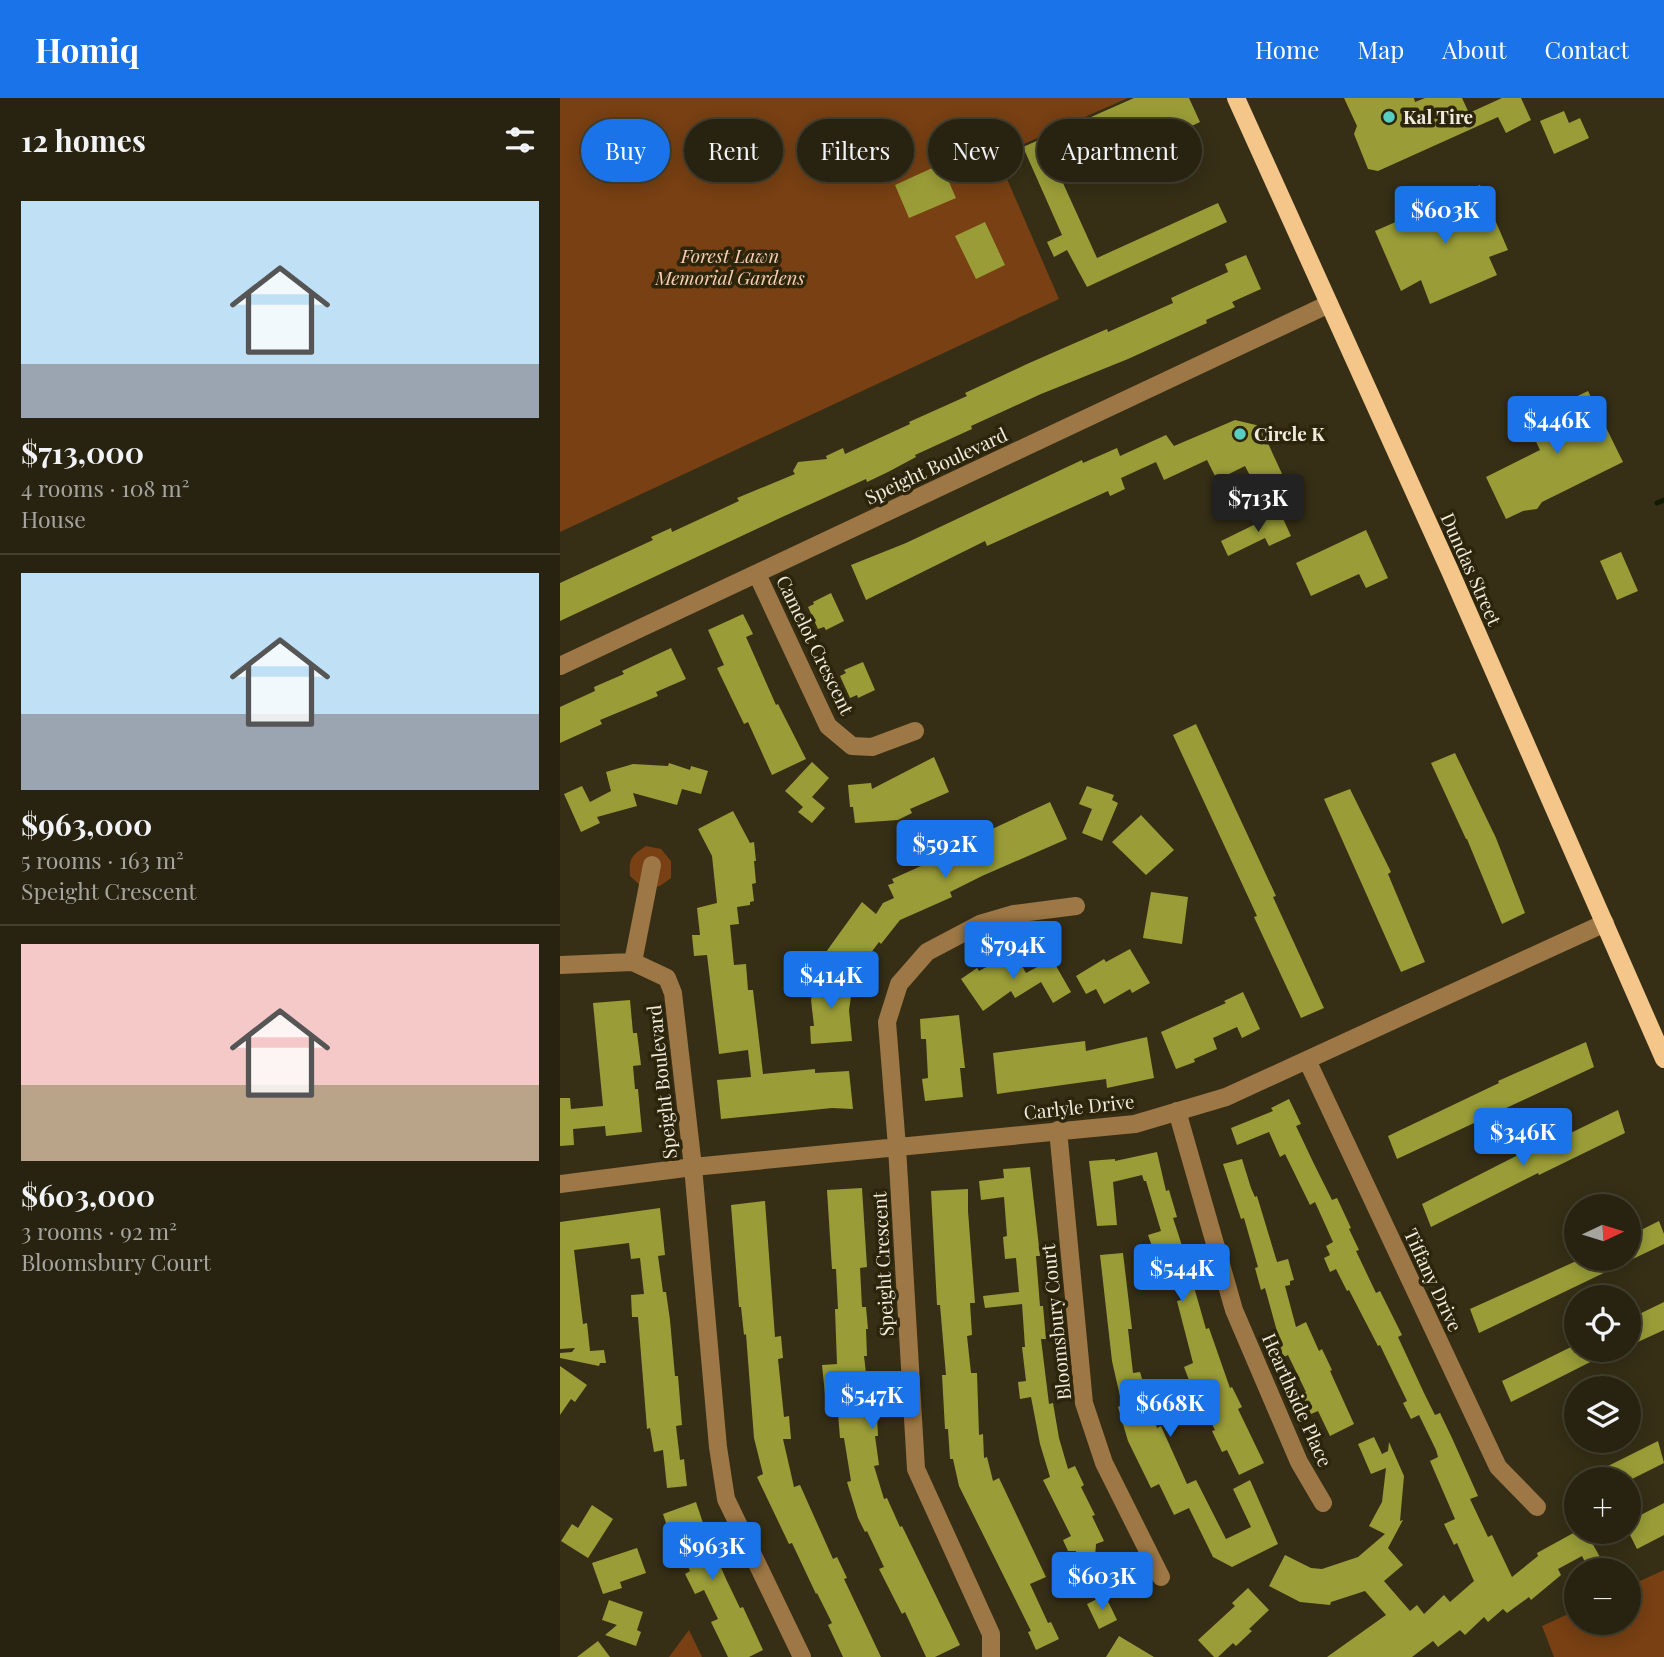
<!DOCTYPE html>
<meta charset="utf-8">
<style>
body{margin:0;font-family:"Playfair Display",serif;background:#342f1e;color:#f1f3f6;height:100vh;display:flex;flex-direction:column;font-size:26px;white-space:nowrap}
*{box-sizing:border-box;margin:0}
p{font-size:23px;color:#a5a49f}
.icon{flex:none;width:38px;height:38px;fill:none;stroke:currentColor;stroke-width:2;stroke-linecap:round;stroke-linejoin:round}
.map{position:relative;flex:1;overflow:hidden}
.side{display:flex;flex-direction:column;background:#282310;width:560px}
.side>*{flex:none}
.top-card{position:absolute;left:21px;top:21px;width:665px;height:63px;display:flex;gap:14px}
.needle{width:46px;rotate:86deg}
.controls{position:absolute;left:1004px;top:1096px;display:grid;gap:14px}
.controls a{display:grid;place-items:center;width:77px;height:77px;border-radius:50%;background:#282310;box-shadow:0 4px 18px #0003,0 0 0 2px #444030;font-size:35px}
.price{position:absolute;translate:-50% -60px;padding:0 16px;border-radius:7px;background:#1a73e8;color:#fff;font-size:23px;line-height:46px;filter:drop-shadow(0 2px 4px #0008)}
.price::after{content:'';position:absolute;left:50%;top:42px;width:21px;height:16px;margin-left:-10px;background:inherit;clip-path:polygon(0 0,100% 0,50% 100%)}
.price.active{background:#222;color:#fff}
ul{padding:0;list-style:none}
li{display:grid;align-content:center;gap:14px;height:371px;padding:0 21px}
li+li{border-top:2px solid #444030}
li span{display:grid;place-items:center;height:217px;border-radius:0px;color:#555}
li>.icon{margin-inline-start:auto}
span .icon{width:126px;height:126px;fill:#fffc;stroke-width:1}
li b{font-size:30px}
h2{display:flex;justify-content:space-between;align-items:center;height:84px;padding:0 21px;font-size:30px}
.chip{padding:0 24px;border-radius:32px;background:#282310;box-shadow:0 4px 18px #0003,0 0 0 2px #444030;font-size:24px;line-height:63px}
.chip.active{background:#1a73e8;color:#fff}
header{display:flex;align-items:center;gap:42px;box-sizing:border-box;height:98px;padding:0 35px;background:#1a73e8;color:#fff}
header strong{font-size:33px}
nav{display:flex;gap:38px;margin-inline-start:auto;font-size:24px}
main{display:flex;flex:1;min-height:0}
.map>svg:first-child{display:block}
.green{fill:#784013}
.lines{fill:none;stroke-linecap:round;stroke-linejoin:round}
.stream{stroke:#101b02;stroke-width:5}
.building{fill:#9a9d37}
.minor{stroke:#9d7745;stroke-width:18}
.major{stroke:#f4c68a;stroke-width:18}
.poi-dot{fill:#58cec0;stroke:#2c250c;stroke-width:2.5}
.labels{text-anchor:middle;stroke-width:7;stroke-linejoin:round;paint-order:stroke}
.poi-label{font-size:19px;font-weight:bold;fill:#f0ebdd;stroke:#2c250c;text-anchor:start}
.park-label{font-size:19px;font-style:italic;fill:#f9ceb2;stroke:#2c250c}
.street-label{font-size:19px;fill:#f0ebdd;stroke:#2c250c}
</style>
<header>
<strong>Homiq</strong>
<nav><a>Home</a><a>Map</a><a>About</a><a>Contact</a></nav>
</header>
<main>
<section class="side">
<h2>12 homes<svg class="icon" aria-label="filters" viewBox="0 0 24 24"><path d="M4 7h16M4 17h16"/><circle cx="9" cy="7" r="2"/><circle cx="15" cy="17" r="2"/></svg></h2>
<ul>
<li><span style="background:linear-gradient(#bfe0f5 75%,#9aa5b1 0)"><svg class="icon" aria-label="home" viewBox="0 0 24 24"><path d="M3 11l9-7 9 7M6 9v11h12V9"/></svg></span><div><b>$713,000</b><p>4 rooms · 108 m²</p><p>House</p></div></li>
<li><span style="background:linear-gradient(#bfe0f5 65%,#9aa5b1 0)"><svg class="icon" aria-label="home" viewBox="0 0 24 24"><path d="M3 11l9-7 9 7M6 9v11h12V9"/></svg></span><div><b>$963,000</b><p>5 rooms · 163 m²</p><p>Speight Crescent</p></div></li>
<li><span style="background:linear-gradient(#f6c9c9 65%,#b9a48a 0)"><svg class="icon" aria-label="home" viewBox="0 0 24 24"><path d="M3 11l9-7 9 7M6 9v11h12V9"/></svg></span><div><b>$603,000</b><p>3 rooms · 92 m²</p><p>Bloomsbury Court</p></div></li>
</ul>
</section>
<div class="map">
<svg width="1104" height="1559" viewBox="0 0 1104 1559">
<rect width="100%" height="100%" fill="#362f16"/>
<path class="green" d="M0,0H568L437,58L499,201L0,434Z
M86,748L101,751L111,763V780L100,788L84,791L70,778C69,760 71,758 86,748Z
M1104,1472V1559H994L982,1528L1017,1512V1524H1069V1488Z
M129,1532L142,1559H109Z"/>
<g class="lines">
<path class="stream" d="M1097,405L1104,402"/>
</g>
<path class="building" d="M574,0H629L640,24L607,40L601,28L563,46L557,32L493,63L537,160L658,105L667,124L527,189L507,152L494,159L487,144L502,137L463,49Z
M784,0H854L855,4L865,0H902L909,15L942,0H961L971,22L946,35L938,19L818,73L808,71L794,36L797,28Z
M1004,13L1009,25L1020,20L1029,40L994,56L980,23Z
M381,66L396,100L349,120L335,87Z
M920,87L948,152L929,159L937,177L870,206L861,182L841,193L815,133Z
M425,124L445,167L416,181L395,138Z
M686,157L701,191L672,204L675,209L646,222L647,225L568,261L481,296L411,328L412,331L355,357L356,359L328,374L307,384L306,381L220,420L0,523V485L93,442L91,439L111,430L112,434L179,403L177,400L235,376L233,373L238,364L267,361L266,358L283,350L285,356L350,326L349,324L407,298L405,295L467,266L547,231L548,234L613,205L611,200L668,174L665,166Z
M1028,293L1063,364L982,404L977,411L963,413L946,421L926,379L980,352L969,329L973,327L967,315L981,308L984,314Z
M675,322L700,328L723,378L719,380L724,388L701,399L685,368L657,382L647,362L604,382L596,364L561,380L565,391L550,398L548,393L427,448L425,443L306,502L291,467L346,445L522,362L523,365L557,350L560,358L606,337L614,348Z
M720,414L731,438L709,448L705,440L668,458L661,443Z
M806,432L828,480L806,490L799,476L751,498L736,465Z
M1061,454L1078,493L1057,502L1040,463Z
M271,495L284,523L266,532L264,529L258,531L248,509L254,506L253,504Z
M183,516L193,536L186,539L216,607L218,606L246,661L212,677L188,624L184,626L157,570L164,567L148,532Z
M111,550L126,581L96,594L98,598L40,622L42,626L0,645V609L35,593L34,589L64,576L62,573Z
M303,564L315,592L298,600L297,597L290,600L280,578L286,575L284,572Z
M636,626L716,798L713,799L764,910L741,920L694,819L697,818L613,637Z
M895,655L936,740L965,815L942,826L907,741H906L871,665Z
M374,659L389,694L350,711L352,715L338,722L295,725L293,709H290L288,687L311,685L312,691Z
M252,664L269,680L252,699L265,710L252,725L238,714L243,709L225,693Z
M109,665L130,672L131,668L148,673L141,696L122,691L117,707L73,695L77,708L37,719L40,725L21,734L4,696L22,688L30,704L51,693L46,674L73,666L108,668Z
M527,688L554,697L552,702L558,705L542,743L522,735L532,711L519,706Z
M790,691L831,774L828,776L865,864L841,874L764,701Z
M490,704L507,741L422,778L390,794L392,799L340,822L321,846L319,844L295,876L266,854L302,804L316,816L323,805L334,800L328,787L334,785L332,781L388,756L387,752Z
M173,713L190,745L194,744L196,763H194L196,785L192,786L194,803L190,804V807L177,809L179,826L170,827L174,867L186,866L188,892H193L203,976L255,971V975L289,973L293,1011L272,1010L161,1021L157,982L191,979L188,952L159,956L147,857L134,858L132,837H140L137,810L157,805L152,758L138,731Z
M581,717L614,752L586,777L552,744Z
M591,794L628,799L622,846L583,840Z
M570,851L590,885L572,895L570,891L544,906L536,891L526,896L516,878L544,861L546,864Z
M454,854L466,875L492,861L511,894L493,905L481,884L455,900L451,893L423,913L401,881L417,870L419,873Z
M255,879L293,885L289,912L292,943L251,946L250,928H254L251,902Z
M683,894L700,931L682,940L677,929L653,940L657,951L634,961L635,964L616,971L601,934L666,905L664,903Z
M70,902L73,935H77L81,967L73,968L75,991H78L82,1034L46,1038L45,1028L13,1031L14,1047L0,1048V1000H10L11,1011L43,1008L33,905Z
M399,917L405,970H400L403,999L365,1003L362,981L368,980L366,941H361L360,921Z
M587,939L594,980L547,990L546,981L437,996L433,955L525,943L526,953Z
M1026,944L1034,969L837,1061L828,1038L939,985L938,983Z
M729,1001L741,1026L736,1028L754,1066L772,1102L777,1100L791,1130L789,1131L799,1152L796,1153L816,1195L820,1193L842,1237L838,1239L864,1295L875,1317L880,1315L892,1340L918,1398L910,1401L928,1439L932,1437L952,1479L978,1458L977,1455L1017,1433H1021L1027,1443L1030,1441L1047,1472H1029L1022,1458L998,1471L1001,1477L971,1502L969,1499L947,1515L943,1511L928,1524L924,1519L905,1537L900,1532L878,1549L873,1543L852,1559H767L826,1517L805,1493L771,1504L770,1507L740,1504L709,1488L725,1457L751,1470L762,1471L798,1459L825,1436L809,1428L822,1404L826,1370L811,1376L798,1346L814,1339L822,1356L828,1353L829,1344L844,1378L840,1423L843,1422L828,1450L843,1467L824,1483L850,1513L857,1507L864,1516L884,1497L890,1504L914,1483L897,1445L894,1447L884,1426L895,1421L870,1363L878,1359L876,1352L859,1317L851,1321L843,1305L847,1303L820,1247L818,1248L789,1192L787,1193L776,1171L770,1174L764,1160L770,1157L766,1148L773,1144L755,1104L750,1107L725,1056L720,1059L709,1034L677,1047L671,1030L713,1013L711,1010Z
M1058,1012L1065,1035L979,1077L978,1075L871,1129L862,1106L958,1057L959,1060Z
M597,1054L606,1093L609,1092L617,1119L613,1120L627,1163L630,1162L637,1188L634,1189L646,1231L649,1230L670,1290L672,1289L682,1309L678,1311L704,1365L679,1377L667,1352L662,1354L652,1333L655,1332L634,1290H632L624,1269L633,1265L617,1203L621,1202L609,1160L604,1161L600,1149L593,1151L588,1137L601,1133L586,1083H584L582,1077L553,1084L557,1127L537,1128L529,1063L555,1061V1063Z
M682,1061L691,1090L695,1099L697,1098L717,1164L728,1161L734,1182L730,1183V1187L725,1188L736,1229L746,1224L759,1253L762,1251L772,1272L770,1273L794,1326L770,1338L758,1313L751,1316L742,1296L746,1294L728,1257L724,1259L714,1239L718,1237L705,1190L701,1192L695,1170L698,1169L684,1120L681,1121L663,1066Z
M470,1069L480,1158H476L480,1208H483L486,1241H481L489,1306L493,1305L499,1340L508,1371L515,1368L524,1387L521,1389L535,1417L532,1418L544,1443L536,1446L533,1485L513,1483L516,1453H508L503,1442L511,1438L483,1382L490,1379L480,1346L471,1299L460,1301L458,1284L466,1283L462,1249H465L462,1206L425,1210L423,1198L459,1194L456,1160L445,1161L443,1139L447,1138L444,1099L421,1102L419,1083L444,1080L443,1071Z
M302,1090L307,1169L300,1170L302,1209H306L308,1231H306L307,1258H304L311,1318H317L318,1338H315L319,1367L314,1368L324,1401L327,1400L340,1429L342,1428L400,1547L375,1559H366L345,1514L342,1516L319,1471L324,1469L307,1433L305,1434L298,1420L287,1384L291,1383L284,1340H280L278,1315L267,1316L262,1267L277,1266L275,1211H278L276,1171H272L267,1092Z
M408,1091V1113L415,1205H410L412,1237L407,1238L411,1275H417L419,1337L423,1336L424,1360L427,1359L433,1383L439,1380L486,1479L470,1486L488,1525L491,1524L499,1541L476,1552L468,1534L471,1533L399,1388L393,1361H390L388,1331H385L382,1277H386L380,1207H377L371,1093Z
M205,1103L215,1239L221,1238L223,1260L218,1261L224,1319L229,1318L231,1341H223L234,1389L240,1387L273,1461L277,1459L287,1480L284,1481L321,1559H283L268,1527L272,1525L257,1495L256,1496L232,1445L229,1446L197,1379L203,1376L194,1340L186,1236L184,1237L181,1209H179L171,1107Z
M100,1110L105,1157L98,1158L103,1194H106L110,1222L115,1278H118L122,1327L116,1328L120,1362L124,1361L127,1388L107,1390L103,1352L94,1354L90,1330L87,1331L78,1219H72L71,1197L84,1196L80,1160L71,1161L69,1145L14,1152L23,1226L27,1225L30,1253L44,1252L46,1265H40L39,1268L0,1260V1255L12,1254L15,1250L0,1251V1124Z
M1099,1123L1104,1136V1146L919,1235L910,1211L1023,1160H1069V1138Z
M563,1155L572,1231H568L573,1275L580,1274L597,1330L601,1328L627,1386L636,1382L666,1441L691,1429L673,1391L690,1382L718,1446L672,1469L653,1459L629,1410L614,1417L599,1386L591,1390L568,1343L558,1309L562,1307L552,1263L540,1157Z
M1104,1204V1232L1069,1248V1221Z
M1017,1246V1251H1056L951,1304L942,1283Z
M0,1268L27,1287L15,1304L11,1301L0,1317Z
M1098,1343L1104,1365L1072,1381H1022Z
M136,1404L143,1425H142L166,1481L180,1510L183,1509L203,1552L189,1559H168L151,1524L158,1521L144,1492L135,1496L125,1476L130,1473L113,1436L110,1437L103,1416Z
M1104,1405V1437L1077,1451L1069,1435V1423Z
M32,1407L53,1421L28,1460L1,1443L12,1426L18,1430Z
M77,1450L86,1475L60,1484L62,1490L43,1496L32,1465Z
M688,1490L709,1512L689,1531L692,1533L676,1548L673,1545L658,1559H654L638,1542L675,1508L672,1505Z
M545,1497L557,1522L539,1531L527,1506Z
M49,1502L83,1514L77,1532L81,1534L76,1548L45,1537L57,1527L42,1522Z
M559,1538L594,1559H546Z
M38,1543L50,1559H17Z"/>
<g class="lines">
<path class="minor" d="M197,476L268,628L292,648L312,649L355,633
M0,568L769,206
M73,864L92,767
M0,867L73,864L107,880L113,895L133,1069L158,1349L166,1401L242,1559
M747,962L938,1369L977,1409
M617,1013L674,1212L739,1364L763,1405
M498,1032L524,1305L544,1365L601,1479
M0,1086L133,1069L575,1026L666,999L1045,825
M431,1559V1536L356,1371L337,1049L327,924L339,886L367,854L420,826L454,816L516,808"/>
<path class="major" d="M676,0L890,473L1104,961"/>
</g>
<g class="poi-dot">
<circle cx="829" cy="19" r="7"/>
<circle cx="680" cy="336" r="7"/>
</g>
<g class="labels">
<g class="poi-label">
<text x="843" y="26">Kal Tire</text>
<text x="694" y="343">Circle K</text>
</g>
<g class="park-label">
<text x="170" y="165">Forest Lawn<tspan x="170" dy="22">Memorial Gardens</tspan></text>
</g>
<g class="street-label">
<text transform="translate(376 368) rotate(-25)" y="7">Speight Boulevard</text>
<text transform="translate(911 471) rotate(66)" y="7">Dundas Street</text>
<text transform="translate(255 547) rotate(64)" y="7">Camelot Crescent</text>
<text transform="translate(102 984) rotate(-96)" y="7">Speight Boulevard</text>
<text transform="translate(519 1009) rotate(-6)" y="7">Carlyle Drive</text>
<text transform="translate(323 1166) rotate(-93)" y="7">Speight Crescent</text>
<text transform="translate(873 1182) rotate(65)" y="7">Tiffany Drive</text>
<text transform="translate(496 1224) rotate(-96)" y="7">Bloomsbury Court</text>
<text transform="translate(737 1302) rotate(66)" y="7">Hearthside Place</text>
</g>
</g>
</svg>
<div class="controls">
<a><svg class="needle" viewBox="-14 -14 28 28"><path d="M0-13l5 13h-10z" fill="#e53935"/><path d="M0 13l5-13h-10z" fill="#a5a49f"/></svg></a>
<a><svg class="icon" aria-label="locate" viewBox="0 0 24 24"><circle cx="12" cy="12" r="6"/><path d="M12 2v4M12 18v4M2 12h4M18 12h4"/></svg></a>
<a><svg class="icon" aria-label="layers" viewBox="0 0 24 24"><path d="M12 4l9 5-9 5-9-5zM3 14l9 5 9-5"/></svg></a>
<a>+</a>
<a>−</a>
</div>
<b class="price" style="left:885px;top:148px">$603K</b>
<b class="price" style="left:997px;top:358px">$446K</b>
<b class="price active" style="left:698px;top:436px">$713K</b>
<b class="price" style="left:385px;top:782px">$592K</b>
<b class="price" style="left:453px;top:883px">$794K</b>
<b class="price" style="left:271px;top:913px">$414K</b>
<b class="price" style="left:963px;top:1070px">$346K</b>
<b class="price" style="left:622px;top:1206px">$544K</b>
<b class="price" style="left:312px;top:1333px">$547K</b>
<b class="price" style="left:610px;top:1341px">$668K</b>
<b class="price" style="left:152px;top:1484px">$963K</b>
<b class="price" style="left:542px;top:1514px">$603K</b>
<div class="top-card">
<a class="chip active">Buy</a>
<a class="chip">Rent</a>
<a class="chip">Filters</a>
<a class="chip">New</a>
<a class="chip">Apartment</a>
</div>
</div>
</main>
